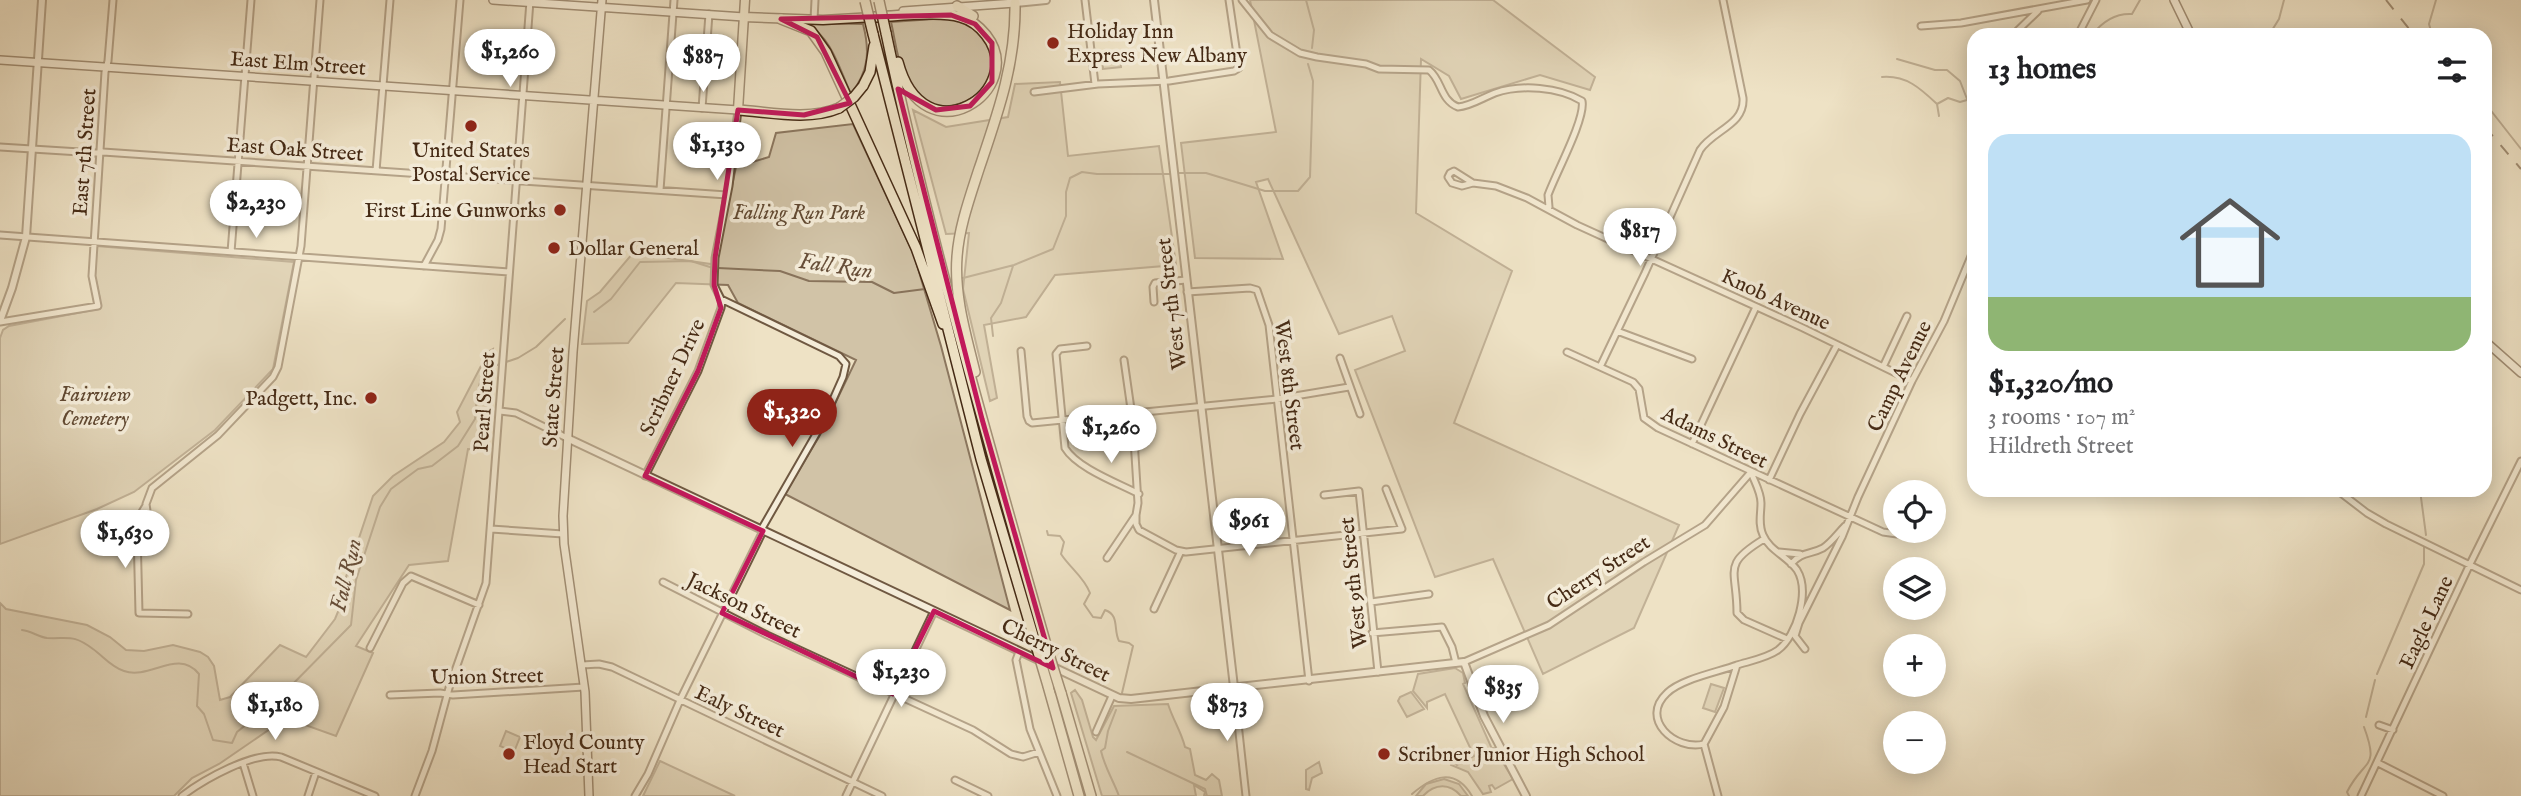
<!DOCTYPE html>
<meta charset="utf-8">
<style>
body{margin:0;font-family:"IM FELL English",serif;background:#f2f2f2;color:#202124;height:100vh;display:flex;flex-direction:column;font-size:26px;white-space:nowrap}
*{box-sizing:border-box;margin:0}
p{font-size:23px;color:#757577}
.icon{flex:none;width:38px;height:38px;fill:none;stroke:currentColor;stroke-width:2;stroke-linecap:round;stroke-linejoin:round}
.map{position:relative;flex:1;overflow:hidden}
.side{position:absolute;left:1967px;top:28px;width:525px;height:469px;display:flex;flex-direction:column;background:#fff;border-radius:21px;box-shadow:0 4px 18px #0003}
.side>*{flex:none}
.controls{position:absolute;left:1883px;top:480px;display:grid;gap:14px}
.controls a{display:grid;place-items:center;width:63px;height:63px;border-radius:50%;background:#fff;box-shadow:0 4px 18px #0003;font-size:35px}
.price{position:absolute;translate:-50% -60px;padding:0 16px;border-radius:24px;background:#fff;color:#222;font-size:23px;line-height:46px;filter:drop-shadow(0 2px 4px #0008)}
.price::after{content:'';position:absolute;left:50%;top:42px;width:21px;height:16px;margin-left:-10px;background:inherit;clip-path:polygon(0 0,100% 0,50% 100%)}
.price.active{background:#8f2418;color:#fff}
ul{padding:0;list-style:none}
li{display:grid;align-content:center;gap:14px;height:371px;padding:0 21px}
li span{display:grid;place-items:center;height:217px;border-radius:21px;color:#555}
li>.icon{margin-inline-start:auto}
span .icon{width:126px;height:126px;fill:#fffc;stroke-width:1}
li b{font-size:30px}
h2{display:flex;justify-content:space-between;align-items:center;height:84px;padding:0 21px;font-size:30px}
.map>svg:first-child{display:block}
.green{fill:#d1c3a7;stroke:#8b765e;stroke-width:2}
.lines{fill:none;stroke-linecap:round;stroke-linejoin:round}
.stream{stroke:#88735b;stroke-width:2}
.minor-casing{stroke:#6f5841;stroke-width:9}
.tertiary-casing{stroke:#6f5841;stroke-width:10}
.secondary-casing{stroke:#452a15;stroke-width:10}
.primary-casing{stroke:#452a15;stroke-width:11}
.motorway-casing{stroke:#452a15;stroke-width:12}
.minor{stroke:#f4ecd9;stroke-width:5}
.tertiary{stroke:#f4ecd9;stroke-width:6}
.secondary{stroke:#f4ecd9;stroke-width:7}
.primary{stroke:#eee2c5;stroke-width:8}
.motorway{stroke:#eee2c5;stroke-width:9}
.rail{stroke:#452a15;stroke-width:2;stroke-dasharray:12 12;stroke-linecap:butt}
.motorway-bridge-casing{stroke:#452a15;stroke-width:12;stroke-linecap:butt}
.motorway-bridge{stroke:#eee2c5;stroke-width:9}
.marked{fill:none;stroke:#c2185b;stroke-width:5;stroke-linejoin:round}
.poi-dot{fill:#8f2418;stroke:#f4ecd9;stroke-width:2.5}
.labels{text-anchor:middle;stroke-width:7;stroke-linejoin:round;paint-order:stroke}
.poi-label{font-size:21px;fill:#452a15;stroke:#f4ecd9;text-anchor:start}
.street-label{font-size:21px;fill:#452a15;stroke:#f4ecd9}
.park-label{font-size:21px;font-style:italic;fill:#614932;stroke:#f4ecd9}
.water-label{font-size:23px;font-style:italic;fill:#674e38;stroke:#f4ecd9}
</style>
<div class="map">
<svg width="2521" height="796" viewBox="0 0 2521 796">
<rect width="100%" height="100%" fill="#eee2c5"/>
<filter id="stains"><feTurbulence type="fractalNoise" baseFrequency=".00286" numOctaves="4"/><feColorMatrix values="0 0 0 0 .2 0 0 0 0 .09 0 0 0 0 .02 0 0 0 .5 -.17"/></filter>
<radialGradient id="worn" r=".72"><stop offset=".6" stop-color="#630" stop-opacity="0"/><stop offset="1" stop-color="#630" stop-opacity=".3"/></radialGradient>
<path class="green" d="M1250,0H1493L1595,77L1590,90L1540,75L1461,99L1449,76L1421,59L1416,213L1512,271L1454,423L1679,525L1634,628L1543,674L1493,559L1435,577L1355,370L1405,351L1392,316L1339,334L1268,179L1256,182L1283,259L1195,258L1181,143L1276,132Z
M948,18C960,21 973,24 981,34C1005,62 988,98 955,105C939,109 928,105 917,92C913,87 907,81 904,75C897,59 895,39 891,22Z
M806,23L863,24C870,51 869,71 851,94C839,68 832,38 806,23Z
M1120,56L1121,67L1103,69L1102,58Z
M1060,82L1068,156L1159,146L1176,265L1055,275L1026,317L984,325L997,398L990,401L963,289L969,233L946,234L913,110L946,127L1008,117L1015,84Z
M853,124L914,255L941,346L1010,610L785,494L820,435L856,360L738,303L728,285L676,283L628,343L582,344L587,301L600,292L633,253L718,265V251L736,167L769,157L776,133Z
M96,246L294,262L273,369L215,430L134,492L97,509L0,544V338L3,330L9,326L99,309L100,299L95,276Z
M493,349L486,450L468,449L448,561L409,565L356,646L373,653L336,736L286,718L219,764L192,778L174,796H0V603L6,609L87,625L110,637L126,650L144,651L173,645L200,652L208,657L214,666L220,700L230,697L280,645L306,657L335,619L340,607L344,583L373,496L393,476L444,442L460,422L457,412L481,366L486,353Z
M1455,668L1463,673L1465,683L1463,684L1492,749L1494,748L1513,779L1495,789L1492,785L1489,786L1491,792L1483,794L1468,772L1451,765L1452,761L1454,760L1457,765L1474,756L1445,694L1427,702V708L1413,691L1418,674Z
M1711,684L1724,688L1715,712L1703,708Z
M1075,690L1082,700L1093,737L1096,740L1114,706L1168,704C1173,720 1181,731 1185,747L1190,749L1195,775L1206,780L1212,774L1219,780L1222,796H1204L1205,792L1194,785L1196,796H1102L1071,693Z
M1411,692L1424,709L1407,717L1398,701L1400,697Z
M506,731L520,737L514,752L500,746Z
M660,761L735,796H643Z
M1319,762L1322,773L1312,778L1309,790L1306,789V770Z
M1444,779L1459,784L1468,796H1461C1450,783 1435,783 1423,796H1416L1426,784Z"/>
<g class="lines">
<path class="stream" d="M1306,0L1314,30L1312,48
M2092,35C2102,22 2115,13 2132,14L2140,0
M2269,35L2279,19L2284,0
M2432,35L2429,24L2436,0
M1897,59L1935,70H1947L1960,81L1967,99
M1882,77C1906,75 1920,88 1937,104
M2485,103L2521,149
M1939,116L1937,104L1948,98L1960,102L1974,98
M1179,173H1206L1265,191H1298L1310,177L1313,81L1308,64
M718,268L780,271L809,281L872,282L894,293L925,289
M963,278L1014,265L1053,249L1066,216V192L1070,178L1082,172L1097,174H1171
M594,312L611,299L640,262L691,261L713,268
M993,336L991,318L1001,303L1013,266
M2420,490L2426,535
M2132,495L2136,490
M1047,531L1048,535L1060,536L1064,542L1061,554C1070,568 1084,577 1090,593L1084,604L1093,617L1101,618L1105,610C1120,615 1113,630 1119,641L1129,643L1133,646L1122,693
M22,630C31,631 39,637 47,638C69,639 73,634 93,649C103,656 111,667 124,671C150,680 178,648 199,674L197,706L204,714L213,740L232,743L237,732L279,698L351,625L356,580L380,507L391,489L418,469L432,466L458,446L475,419L477,395L481,378L494,366L518,358L536,347L565,319
M2377,674L2424,564V546
M1116,710L1108,731L1105,748L1101,751C1105,768 1113,780 1119,796
M2366,717L2375,680
M1127,752L1205,789L1207,796
M1412,794C1433,776 1455,767 1472,796
M2349,796L2347,792C2364,758 2380,770 2364,727"/>
<defs>
<path id="minor" d="M1085,0L1095,84
M1242,0L1270,35L1300,53L1317,57L1366,64L1379,69L1429,70C1442,80 1440,100 1458,107C1471,106 1482,98 1495,93C1521,84 1559,87 1582,101C1586,118 1555,175 1548,195L1549,207
M814,20L815,0
M1921,26L1961,23L2087,0
M2013,35L2038,11
M2078,35L2096,0
M1034,92L1098,84L1169,81L1234,71L1239,68L1229,0
M702,108L709,14
M0,147L96,153L103,152L727,195
M376,171L390,0
M1473,183L1454,171L1450,173L1448,177L1452,183L1462,186L1473,183L1496,186L1527,198L1577,225L1803,328L1912,381
M660,190L674,0
M0,235L509,272
M231,252L251,0
M424,266L438,240L441,229L460,0
M1187,292L1250,288L1257,290L1269,325L1309,681
M721,299L839,356L846,364L843,377L823,422L761,530
M1154,302L1153,287L1155,283L1186,280
M0,322L98,306L92,276L105,72L108,61L113,0
M1617,331L1692,359
M1087,346L1060,349L1056,354L1065,448C1077,468 1118,483 1139,494
M1021,351L1027,416L1029,421L1032,423L1277,399L1349,387
M1567,352L1633,382L1639,389L1644,418L1658,428L1883,532L1897,534L1907,533
M1340,358L1360,414
M1600,367L1645,273L1700,150C1713,130 1745,125 1743,98L1723,0
M1883,367L1907,316
M500,411L516,413L567,438
M1692,444L1756,307
M645,476L698,371L721,308L722,301L714,285L715,258L729,186L738,110
M1769,480L1800,414L1837,345
M2337,490L2367,513L2386,524L2521,590
M1324,495L1359,491L1378,672
M145,507L139,517L137,530L139,613L188,614
M1136,515V524L1139,530L1176,550L1186,552L1402,529L1386,489
M491,529L563,534
M150,531L146,504L152,488L218,435L273,377L278,367L301,246L320,0
M1764,539C1721,565 1737,569 1737,613L1744,620L1787,639
M1779,552L1800,554
M1107,558L1136,515L1138,503L1133,423L1124,360
M1791,564C1802,551 1810,555 1823,548C1832,542 1837,534 1845,526
M663,582L767,635L973,730L1011,754L1023,757L1039,752
M1371,602L1429,594
M1154,609L1181,551
M1372,633L1442,627L1452,647L1456,663
M370,648L403,583L411,576L479,605
M1805,649L1795,636L1799,623L1842,537L1858,497L1912,381L1944,321L1974,249
M1019,652L1016,660L1030,729L1057,796
M1464,662L1549,625L1644,562L1705,525L1751,472C1754,481 1761,492 1761,503C1761,514 1758,524 1763,535C1769,550 1788,557 1797,570C1810,591 1797,636 1778,650C1767,658 1750,661 1737,665L1724,707L1704,744
M582,665L599,664L612,667L882,796
M1234,687L1246,796
M390,695L440,693L453,695L584,687
M2379,725L2393,730
M1096,732L1112,696
M1704,744C1675,751 1639,719 1667,693C1681,679 1718,672 1737,665
M1704,744L1718,796
M243,763L253,796
M2378,763L2443,796
M955,780L988,796
M182,796C203,780 255,750 281,757L375,796
M308,796L316,772
M415,796L432,751L449,688L486,583L530,1
M635,796L648,774L681,698L763,531
M846,796L934,611
M2361,796L2470,564L2521,461"/>
<path id="tertiary" d="M1154,0L1234,687
M1015,3L1046,0
M0,321L12,288L26,237L42,0
M567,438L1119,698L1131,699L1464,662L1484,716L1526,796"/>
<path id="secondary" d="M493,0L744,17
M2174,0L2191,35
M903,11L1015,3
M0,60L738,110
M2485,341L2521,373
M589,796L585,692L564,544L563,516L573,352L602,0"/>
<path id="primary" d="M744,17L823,20L874,17
M738,110L745,0"/>
<path id="motorway" d="M957,6L973,16
M875,17C897,16 942,11 960,17C971,20 979,26 986,35C1029,90 924,160 898,62
M781,19L811,31L826,52L916,248L943,324
M886,33C930,241 989,445 1047,648
M873,34L981,459L1035,642
M863,86L870,72L874,46
M738,110C769,112 809,121 839,108
M975,372C966,335 954,296 957,257C959,227 970,197 979,169C998,113 1016,63 1015,3
M1048,686L1079,796
M1061,693L1091,796"/>
</defs>
<use href="#minor" class="minor-casing"/>
<use href="#tertiary" class="tertiary-casing"/>
<use href="#secondary" class="secondary-casing"/>
<use href="#primary" class="primary-casing"/>
<use href="#motorway" class="motorway-casing"/>
<use href="#minor" class="minor"/>
<use href="#tertiary" class="tertiary"/>
<use href="#secondary" class="secondary"/>
<use href="#primary" class="primary"/>
<use href="#motorway" class="motorway"/>
<path class="rail" d="M2386,0L2414,35
M2485,127L2521,169"/>
<defs>
<path id="motorway-bridge" d="M865,1L873,34
M879,1L886,33
M839,108L854,97L863,86
M1035,642L1048,686
M1047,648L1061,693"/>
</defs>
<use href="#motorway-bridge" class="motorway-bridge-casing"/>
<use href="#motorway-bridge" class="motorway-bridge"/>
</g>
<path d="M0 0H2521V796H0ZM951,15L975,24L992,43V82L970,106L936,110L898,89L982,419L1053,668L934,611L893,694L722,613L763,531L645,476L698,371L721,308L714,285L715,258L738,110L804,115L850,103L817,37L781,19Z" fill="#eee2c5" fill-opacity=".55" fill-rule="evenodd"/>
<path class="marked" d="M951,15L975,24L992,43V82L970,106L936,110L898,89L982,419L1053,668L934,611L893,694L722,613L763,531L645,476L698,371L721,308L714,285L715,258L738,110L804,115L850,103L817,37L781,19Z"/>
<g class="poi-dot">
<circle cx="1053" cy="43" r="7"/>
<circle cx="471" cy="126" r="7"/>
<circle cx="560" cy="210" r="7"/>
<circle cx="554" cy="248" r="7"/>
<circle cx="371" cy="398" r="7"/>
<circle cx="509" cy="754" r="7"/>
<circle cx="1384" cy="754" r="7"/>
</g>
<g class="labels">
<g class="poi-label">
<text x="1067" y="38">Holiday Inn<tspan x="1067" dy="24">Express New Albany</tspan></text>
<text x="471" y="157" text-anchor="middle">United States<tspan x="471" dy="24">Postal Service</tspan></text>
<text x="546" y="217" text-anchor="end">First Line Gunworks</text>
<text x="568" y="255">Dollar General</text>
<text x="357" y="405" text-anchor="end">Padgett, Inc.</text>
<text x="523" y="749">Floyd County<tspan x="523" dy="24">Head Start</tspan></text>
<text x="1398" y="761">Scribner Junior High School</text>
</g>
<g class="street-label">
<text transform="translate(298 63) rotate(4)" y="7">East Elm Street</text>
<text transform="translate(295 149) rotate(4)" y="7">East Oak Street</text>
<text transform="translate(84 152) rotate(-86)" y="7">East 7th Street</text>
<text transform="translate(1776 299) rotate(25)" y="7">Knob Avenue</text>
<text transform="translate(1171 304) rotate(-97)" y="7">West 7th Street</text>
<text transform="translate(1899 376) rotate(-64)" y="7">Camp Avenue</text>
<text transform="translate(672 377) rotate(-65)" y="7">Scribner Drive</text>
<text transform="translate(1290 385) rotate(83)" y="7">West 8th Street</text>
<text transform="translate(553 397) rotate(-86)" y="7">State Street</text>
<text transform="translate(484 402) rotate(-86)" y="7">Pearl Street</text>
<text transform="translate(1715 437) rotate(26)" y="7">Adams Street</text>
<text transform="translate(1598 572) rotate(-33)" y="7">Cherry Street</text>
<text transform="translate(1353 583) rotate(-96)" y="7">West 9th Street</text>
<text transform="translate(744 605) rotate(26)" y="7">Jackson Street</text>
<text transform="translate(2426 622) rotate(-65)" y="7">Eagle Lane</text>
<text transform="translate(1056 650) rotate(26)" y="7">Cherry Street</text>
<text transform="translate(487 676) rotate(-1)" y="7">Union Street</text>
<text transform="translate(740 711) rotate(25)" y="7">Ealy Street</text>
</g>
<g class="park-label">
<text x="799" y="219">Falling Run Park</text>
<text x="95" y="401">Fairview<tspan x="95" dy="24">Cemetery</tspan></text>
</g>
<g class="water-label">
<text transform="translate(836 265) rotate(8)" y="8">Fall Run</text>
<text transform="translate(345 575) rotate(-77)" y="8">Fall Run</text>
</g>
</g>
<rect width="100%" height="100%" filter="url(#stains)"/>
<rect width="100%" height="100%" fill="url(#worn)"/>
</svg>
<div class="controls">
<a><svg class="icon" aria-label="locate" viewBox="0 0 24 24"><circle cx="12" cy="12" r="6"/><path d="M12 2v4M12 18v4M2 12h4M18 12h4"/></svg></a>
<a><svg class="icon" aria-label="layers" viewBox="0 0 24 24"><path d="M12 4l9 5-9 5-9-5zM3 14l9 5 9-5"/></svg></a>
<a>+</a>
<a>−</a>
</div>
<b class="price" style="left:510px;top:89px">$1,260</b>
<b class="price" style="left:703px;top:94px">$887</b>
<b class="price" style="left:717px;top:182px">$1,130</b>
<b class="price" style="left:256px;top:240px">$2,230</b>
<b class="price" style="left:1640px;top:268px">$817</b>
<b class="price active" style="left:792px;top:449px">$1,320</b>
<b class="price" style="left:1111px;top:465px">$1,260</b>
<b class="price" style="left:1249px;top:558px">$961</b>
<b class="price" style="left:125px;top:570px">$1,630</b>
<b class="price" style="left:901px;top:709px">$1,230</b>
<b class="price" style="left:1503px;top:725px">$835</b>
<b class="price" style="left:275px;top:742px">$1,180</b>
<b class="price" style="left:1227px;top:743px">$873</b>
<section class="side">
<h2>13 homes<svg class="icon" aria-label="filters" viewBox="0 0 24 24"><path d="M4 7h16M4 17h16"/><circle cx="9" cy="7" r="2"/><circle cx="15" cy="17" r="2"/></svg></h2>
<ul>
<li><span style="background:linear-gradient(#bfe0f5 75%,#8fb573 0)"><svg class="icon" aria-label="home" viewBox="0 0 24 24"><path d="M3 11l9-7 9 7M6 9v11h12V9"/></svg></span><div><b>$1,320/mo</b><p>3 rooms · 107 m²</p><p>Hildreth Street</p></div></li>
</ul>
</section>
</div>
